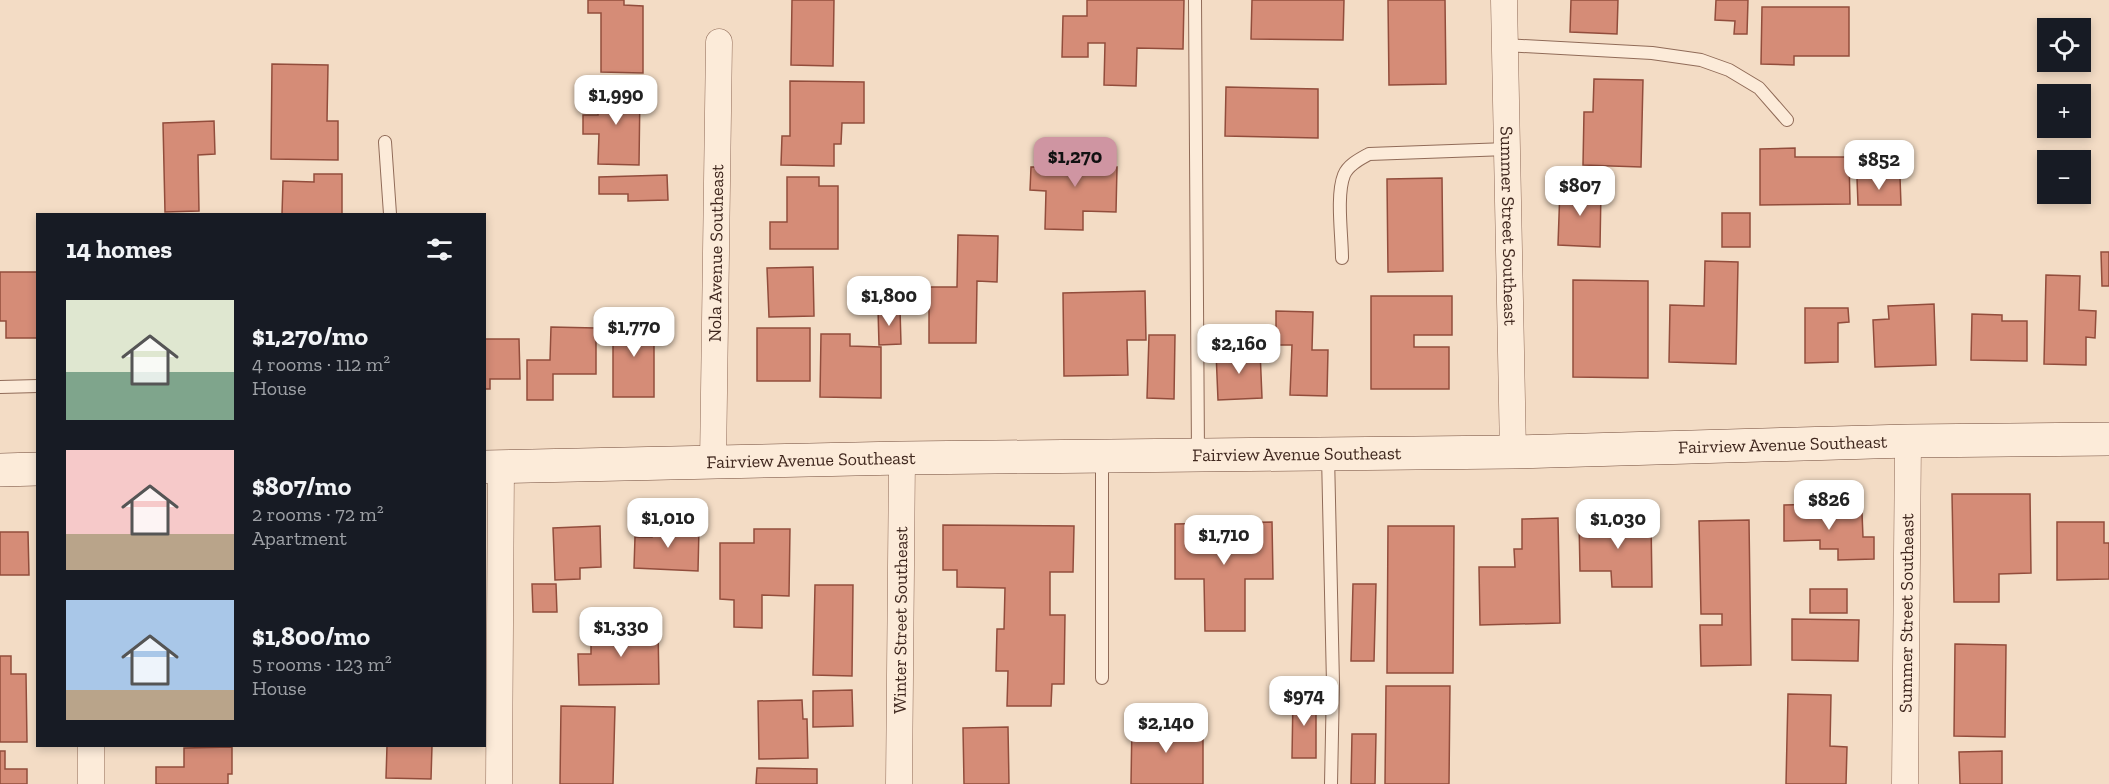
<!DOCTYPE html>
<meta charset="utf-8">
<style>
body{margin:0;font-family:"Zilla Slab",serif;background:#20242c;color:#f1f3f6;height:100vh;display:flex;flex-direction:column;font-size:22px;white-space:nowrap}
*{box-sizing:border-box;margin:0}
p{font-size:20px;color:#9ea1a6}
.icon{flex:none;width:33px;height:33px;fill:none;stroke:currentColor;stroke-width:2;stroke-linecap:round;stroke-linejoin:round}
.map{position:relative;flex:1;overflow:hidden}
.drawer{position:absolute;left:36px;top:213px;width:450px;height:534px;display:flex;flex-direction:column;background:#171b24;border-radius:0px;box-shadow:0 3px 9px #0003}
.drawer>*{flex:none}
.fabs{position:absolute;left:2037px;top:18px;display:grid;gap:12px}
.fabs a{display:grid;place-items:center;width:54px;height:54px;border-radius:0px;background:#171b24;box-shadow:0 3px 9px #0003;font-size:30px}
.price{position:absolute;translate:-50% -51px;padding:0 14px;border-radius:12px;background:#fff;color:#222;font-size:20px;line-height:39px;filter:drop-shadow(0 2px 3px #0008)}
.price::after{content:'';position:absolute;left:50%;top:36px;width:18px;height:14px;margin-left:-9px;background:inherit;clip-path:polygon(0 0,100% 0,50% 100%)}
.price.active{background:#cf95a2;color:#111}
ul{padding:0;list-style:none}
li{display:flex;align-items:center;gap:18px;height:150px;padding:0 30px}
li span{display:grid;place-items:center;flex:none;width:168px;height:120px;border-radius:0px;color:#555}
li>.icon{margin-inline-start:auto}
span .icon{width:72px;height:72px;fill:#fffc;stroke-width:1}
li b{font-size:26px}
h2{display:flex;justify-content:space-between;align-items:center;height:72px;padding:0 30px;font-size:26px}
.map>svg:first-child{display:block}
.building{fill:#d58c77;stroke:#924d3c;stroke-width:1.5}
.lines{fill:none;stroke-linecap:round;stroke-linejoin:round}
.lane-casing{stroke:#906b58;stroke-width:14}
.street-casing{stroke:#906b58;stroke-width:27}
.secondary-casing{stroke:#724c3b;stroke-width:34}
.lane{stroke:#fcebd9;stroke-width:12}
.street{stroke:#fcebd9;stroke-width:26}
.secondary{stroke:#fcebd9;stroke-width:33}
.labels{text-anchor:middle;stroke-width:5;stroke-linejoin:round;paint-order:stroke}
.street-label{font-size:18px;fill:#3f271e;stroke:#f9e8d5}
</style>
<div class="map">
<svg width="2109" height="784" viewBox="0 0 2109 784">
<rect width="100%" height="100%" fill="#f3dcc5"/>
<path class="building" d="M588,0H624V5L643,6V73L601,72V13H588Z
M792,0H834L833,66L791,65Z
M1087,0H1184L1183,49L1137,48L1136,86L1104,85L1105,43H1088V57H1062L1063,16H1087Z
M1252,0H1344L1343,40L1251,39Z
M1388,0H1445L1446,84L1389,85Z
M1571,0H1618L1617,34L1570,32Z
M1716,0H1748L1747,34H1734L1735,21L1715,20Z
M1762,7H1849V56H1794V65L1761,64Z
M272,64L328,65L327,121H338V160L271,159Z
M1594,79L1643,80L1641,167L1583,165L1584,112H1593Z
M790,81L864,82V123H842L841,144H834V166L781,165L782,136H790Z
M1226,87L1318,89V138L1225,136Z
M598,88L640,89L639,165L598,164L599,134H583V115H598Z
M214,121L215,154L198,155L199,211L165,212L163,123Z
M1795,148V157H1849L1850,204L1760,205V149Z
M1055,150L1100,151V167H1117L1116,212L1083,211V230L1045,229L1046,191L1030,190L1031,167H1054Z
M314,174H342V214H282L283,181L314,182Z
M667,175L668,200L628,201V194H599V177Z
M787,177H819V186H838V249H770V222H787Z
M1900,177L1901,205H1858L1857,178Z
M1442,178L1443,271L1388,272L1387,179Z
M1560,188L1601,189L1600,247L1558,245Z
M1722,213H1750V247H1722Z
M958,235L998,236L997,282L977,281L976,343H929V287H957Z
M2101,252H2109V286H2102Z
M1705,261L1738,262L1736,364L1669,362L1670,305L1704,306Z
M813,267L814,316L769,317L767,268Z
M0,272H38V338H6V321H0Z
M2046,275L2080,276L2079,310L2096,311L2095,338L2086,337V365L2044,364Z
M1573,280L1648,281V378L1573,377Z
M1145,291L1146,340H1127L1128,375L1064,376L1063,293Z
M1371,296H1452V335H1414V347H1449V389H1371Z
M1934,304L1936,365L1875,367L1873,320L1889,319L1888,306Z
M1805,308H1848L1849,322L1838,323V362L1805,363Z
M878,309H900L901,344L879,345Z
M1276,311L1313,312L1312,350H1328L1327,396L1290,395L1292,345H1276Z
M1972,314L2002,315V321H2027V361L1971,360Z
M613,318H654V397H613Z
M551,327L596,328V374H553V400H527V360H550Z
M757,328H810V381H757Z
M821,334H850V346L881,347V398L820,397Z
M1149,335H1175L1174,399L1147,398Z
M484,339H519L520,379H490V389H484Z
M1260,350L1262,398L1218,400L1216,352Z
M1952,494H2030L2031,573L1999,574V602H1954Z
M1824,504V513H1862L1863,537H1874V559L1838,560V549H1820V540L1784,541V505Z
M1558,518L1560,623L1480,625L1479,567H1515L1514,549H1522V519Z
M1651,519L1652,587H1612L1611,571H1580L1579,520Z
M1749,520L1751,665L1701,666L1700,625H1722V614H1701L1699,521Z
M1272,522L1273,579H1245V631H1205L1204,579H1175V524Z
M2057,522H2104V543H2109V579L2057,580Z
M652,525L699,527L698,571L634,568L635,537H652Z
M943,525L1074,526L1073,572H1050V615H1065L1064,684H1052L1051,706H1007L1008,671H996L997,629H1004L1005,588L957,587V570H943Z
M600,526L601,567L580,568V579L555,580L553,528Z
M1388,526H1454L1453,673H1387Z
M754,529H790L789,596L762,595V628L734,627V600L720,599V543H754Z
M0,532H28L29,575H0Z
M532,584H556L557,612H533Z
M1353,584H1376L1374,661H1351Z
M815,585H853L852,676L813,675Z
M1810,589H1847V613H1810Z
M1792,619L1859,620L1858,661L1792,660Z
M658,628L659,684L579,685L578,654H591V629Z
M1955,644L2006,645L2005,737L1954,736Z
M0,656H11V674H26L27,742H0Z
M1386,686H1450L1449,784H1385Z
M852,690L853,726L813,727V691Z
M1788,694L1831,695L1830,746L1847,747L1846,784H1786Z
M1293,696H1316V758H1292Z
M802,700L803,719H807L808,758L759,759L758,701Z
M561,706L615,707L613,784H560Z
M1132,722L1192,723V736H1203V784H1131Z
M1008,727L1009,784H964L963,728Z
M1352,734H1376L1375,784H1351Z
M387,746H432L431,779L386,778Z
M232,747V774H228V784H156V767H184V748Z
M0,751H5V769H27V784H0Z
M2002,751V784H1960L1959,752Z
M757,768L817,769V784H756Z"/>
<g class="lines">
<defs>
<path id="lane" d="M1195,0L1198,454
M1505,45L1652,53L1701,60L1729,70L1759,88L1787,120
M385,142L390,214
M1342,258C1342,236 1336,195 1344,175C1348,165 1360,159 1369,154L1507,149
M0,387L38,386
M1328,455L1333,684L1331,784
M1102,457V678"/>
<g id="street">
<path id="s1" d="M1504,0L1513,452"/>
<path id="s2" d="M713,463L719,42"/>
<path d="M91,784V746"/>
<path d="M499,784L501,467"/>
<path id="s3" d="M899,784L902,458"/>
<path id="s4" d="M1905,784L1908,441"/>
</g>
<g id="secondary">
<path id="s5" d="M484,467L902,458L1513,452L1908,441L2109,439"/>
<path d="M0,470L38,469"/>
</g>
</defs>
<use href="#lane" class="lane-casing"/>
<use href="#street" class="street-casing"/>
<use href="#secondary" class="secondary-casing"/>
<use href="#lane" class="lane"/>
<use href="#street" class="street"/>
<use href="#secondary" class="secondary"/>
</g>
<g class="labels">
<g class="street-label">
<text dy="6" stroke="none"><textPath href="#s1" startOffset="226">Summer Street Southeast</textPath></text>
<text dy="6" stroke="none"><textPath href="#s2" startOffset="210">Nola Avenue Southeast</textPath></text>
<text dy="6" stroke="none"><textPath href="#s5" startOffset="1299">Fairview Avenue Southeast</textPath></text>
<text dy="6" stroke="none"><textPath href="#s5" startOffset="813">Fairview Avenue Southeast</textPath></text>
<text dy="6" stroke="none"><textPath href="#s5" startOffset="327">Fairview Avenue Southeast</textPath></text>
<text dy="6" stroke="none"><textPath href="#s4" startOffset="171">Summer Street Southeast</textPath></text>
<text dy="6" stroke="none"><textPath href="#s3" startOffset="164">Winter Street Southeast</textPath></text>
</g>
</g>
</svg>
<div class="fabs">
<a><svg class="icon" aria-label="locate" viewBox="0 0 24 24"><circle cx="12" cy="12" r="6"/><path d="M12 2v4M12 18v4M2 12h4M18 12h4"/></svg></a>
<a>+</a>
<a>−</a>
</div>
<b class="price" style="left:616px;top:126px">$1,990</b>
<b class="price active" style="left:1075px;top:188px">$1,270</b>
<b class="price" style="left:1879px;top:191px">$852</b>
<b class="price" style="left:1580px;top:217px">$807</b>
<b class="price" style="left:889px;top:327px">$1,800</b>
<b class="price" style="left:634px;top:358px">$1,770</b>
<b class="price" style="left:1239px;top:375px">$2,160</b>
<b class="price" style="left:1829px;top:531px">$826</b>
<b class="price" style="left:668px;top:549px">$1,010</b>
<b class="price" style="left:1618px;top:550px">$1,030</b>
<b class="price" style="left:1224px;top:566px">$1,710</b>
<b class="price" style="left:621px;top:658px">$1,330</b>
<b class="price" style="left:1304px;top:727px">$974</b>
<b class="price" style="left:1166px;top:754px">$2,140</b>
<section class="drawer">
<h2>14 homes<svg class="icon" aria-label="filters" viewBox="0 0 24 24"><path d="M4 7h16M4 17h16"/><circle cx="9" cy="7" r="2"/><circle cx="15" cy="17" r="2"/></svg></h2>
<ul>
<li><span style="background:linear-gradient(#dfe7d0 60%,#7fa58c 0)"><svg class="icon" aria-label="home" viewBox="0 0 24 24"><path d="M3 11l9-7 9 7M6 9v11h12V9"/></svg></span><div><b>$1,270/mo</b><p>4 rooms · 112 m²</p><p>House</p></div></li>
<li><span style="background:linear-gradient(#f6c9c9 70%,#b9a48a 0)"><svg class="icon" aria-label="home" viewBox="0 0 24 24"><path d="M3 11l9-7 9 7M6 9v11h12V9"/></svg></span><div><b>$807/mo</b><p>2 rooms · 72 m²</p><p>Apartment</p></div></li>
<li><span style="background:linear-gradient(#a9c7e8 75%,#b9a48a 0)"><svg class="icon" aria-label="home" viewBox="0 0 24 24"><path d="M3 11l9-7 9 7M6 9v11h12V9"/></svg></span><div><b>$1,800/mo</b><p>5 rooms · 123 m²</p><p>House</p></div></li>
</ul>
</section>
</div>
